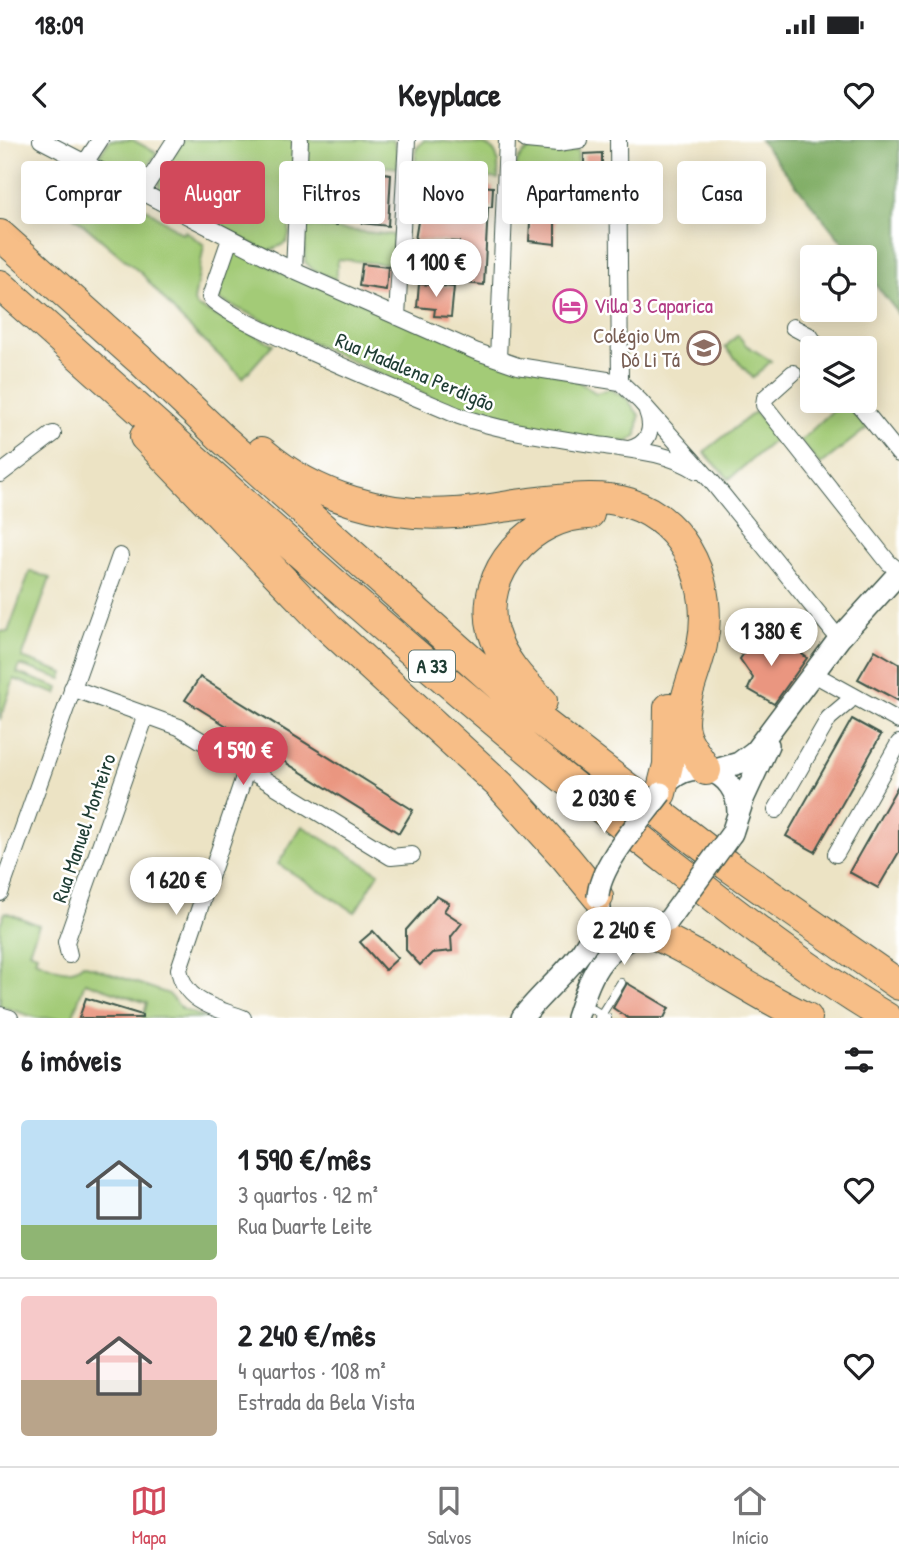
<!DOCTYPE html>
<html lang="pt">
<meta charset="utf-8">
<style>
body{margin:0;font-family:"Patrick Hand",sans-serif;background:#f2f2f2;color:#202124;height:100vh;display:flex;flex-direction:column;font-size:26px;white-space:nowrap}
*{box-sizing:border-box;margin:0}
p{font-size:23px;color:#757577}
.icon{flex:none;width:38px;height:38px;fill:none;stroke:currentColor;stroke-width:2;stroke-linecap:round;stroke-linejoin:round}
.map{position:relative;height:878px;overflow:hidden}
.drawer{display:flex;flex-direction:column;background:#fff;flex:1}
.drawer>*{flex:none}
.top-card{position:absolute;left:21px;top:21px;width:858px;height:63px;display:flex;gap:14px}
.tools{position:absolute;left:800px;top:105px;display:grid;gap:14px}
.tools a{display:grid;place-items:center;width:77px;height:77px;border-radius:7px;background:#fff;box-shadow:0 4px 18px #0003;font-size:35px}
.price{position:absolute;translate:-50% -60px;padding:0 16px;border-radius:24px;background:#fff;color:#222;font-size:23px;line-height:46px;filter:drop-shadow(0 2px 4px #0008)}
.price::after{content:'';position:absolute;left:50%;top:42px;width:21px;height:16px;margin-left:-10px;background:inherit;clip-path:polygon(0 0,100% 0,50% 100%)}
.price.active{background:#d1495b;color:#fff}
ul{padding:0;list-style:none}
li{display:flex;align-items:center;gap:21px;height:175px;padding:0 21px}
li+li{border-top:2px solid #e0e0e0}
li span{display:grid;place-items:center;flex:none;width:196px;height:140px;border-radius:7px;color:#555}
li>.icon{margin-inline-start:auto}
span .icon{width:84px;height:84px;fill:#fffc;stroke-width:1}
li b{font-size:30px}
h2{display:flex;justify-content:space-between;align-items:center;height:84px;padding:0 21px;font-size:30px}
.chip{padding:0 24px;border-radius:7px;background:#fff;box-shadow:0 4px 18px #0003;font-size:24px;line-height:63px}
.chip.active{background:#d1495b;color:#fff}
.status{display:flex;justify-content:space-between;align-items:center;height:49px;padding:0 35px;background:#fff;direction:ltr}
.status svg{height:19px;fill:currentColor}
header{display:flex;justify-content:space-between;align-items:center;height:91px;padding:0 21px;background:#fff;font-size:32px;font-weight:700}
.tabs{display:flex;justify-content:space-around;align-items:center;height:98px;border-top:2px solid #e0e0e0;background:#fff;font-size:19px;color:#757577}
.tabs a{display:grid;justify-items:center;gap:4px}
.tabs .active{color:#d1495b}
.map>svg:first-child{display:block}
.green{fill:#a3cb77;stroke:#618456;stroke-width:2}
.forest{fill:#82af68;stroke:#50764e;stroke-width:2}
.building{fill:#ea9680}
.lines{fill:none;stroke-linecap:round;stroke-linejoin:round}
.service-casing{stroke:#3e564a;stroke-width:10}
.minor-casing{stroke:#3e564a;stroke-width:18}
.tertiary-casing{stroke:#3e564a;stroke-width:24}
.motorway-casing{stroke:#3e564a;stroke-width:32}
.service{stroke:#fff;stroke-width:8}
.minor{stroke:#fff;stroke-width:16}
.tertiary{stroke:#fff;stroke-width:21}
.motorway{stroke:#f7be87;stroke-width:30}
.tertiary-bridge-casing{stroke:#3e564a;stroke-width:24;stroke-linecap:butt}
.tertiary-bridge{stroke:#fff;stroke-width:21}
.labels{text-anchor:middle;stroke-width:5;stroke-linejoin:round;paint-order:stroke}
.shield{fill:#fff;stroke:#627771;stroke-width:2}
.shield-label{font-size:19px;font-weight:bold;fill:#1f3d34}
.hotel-label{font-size:21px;fill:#b23c85;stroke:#fff;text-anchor:start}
.education-label{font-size:21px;fill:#785e54;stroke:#fff;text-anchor:end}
.street-label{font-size:21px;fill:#1f3d34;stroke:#fff}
</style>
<div class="status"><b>18:09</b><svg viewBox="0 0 49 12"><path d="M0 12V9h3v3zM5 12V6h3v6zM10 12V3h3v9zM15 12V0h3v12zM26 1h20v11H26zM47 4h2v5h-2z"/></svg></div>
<header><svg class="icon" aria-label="back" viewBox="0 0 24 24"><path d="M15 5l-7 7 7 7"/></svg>Keyplace<svg class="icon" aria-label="heart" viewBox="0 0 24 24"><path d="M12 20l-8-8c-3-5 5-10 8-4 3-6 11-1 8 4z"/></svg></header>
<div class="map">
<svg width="899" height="878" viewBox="0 0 899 878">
<rect width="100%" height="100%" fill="#fff"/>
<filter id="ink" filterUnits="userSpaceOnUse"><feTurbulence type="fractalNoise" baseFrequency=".0143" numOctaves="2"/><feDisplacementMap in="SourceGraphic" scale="14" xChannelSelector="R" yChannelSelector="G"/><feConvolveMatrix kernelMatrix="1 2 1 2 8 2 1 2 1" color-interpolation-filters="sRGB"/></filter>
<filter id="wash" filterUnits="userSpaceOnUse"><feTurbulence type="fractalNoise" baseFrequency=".00686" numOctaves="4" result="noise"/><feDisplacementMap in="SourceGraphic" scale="28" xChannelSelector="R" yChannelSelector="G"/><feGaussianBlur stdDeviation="1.57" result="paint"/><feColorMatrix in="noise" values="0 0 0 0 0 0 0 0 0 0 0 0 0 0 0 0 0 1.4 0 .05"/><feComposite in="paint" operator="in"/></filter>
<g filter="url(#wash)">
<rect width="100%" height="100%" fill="#ece3c4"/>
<path class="green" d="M110,0H133L157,13L140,36H127L100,20V14Z
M184,0H295L289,94L287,102L272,110H264L163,57C149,38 174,16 184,0Z
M309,0H393L397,10L398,28L352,23L350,56L306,51Z
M424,0L485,5C501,11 498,25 498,39L415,30L416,9Z
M530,9L561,12L578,10V50L515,40C516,25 516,16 530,9Z
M81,33L141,64V68L148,70L183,94L185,91L204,105L194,161L196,166L273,204L243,238L180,178L143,135L58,63Z
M304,86L394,95L393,125L338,119L336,140L313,130L305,122Z
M236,112H243L285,134L577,241L596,253L610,249L627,259L639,275L637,295L628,302L580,298L464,273L222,161L219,159L218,149L232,114Z
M738,195L746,205L771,221L753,238L725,207Z
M843,261L867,288L820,325L800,301Z
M755,272L777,298L729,339L704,312Z
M30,431L50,438L22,518L64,533L62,539L20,525L17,533L59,548L57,554L14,539L0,580V491L8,492Z
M302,686L379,733L355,772L278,724Z
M5,772L39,785L29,811L37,814L35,820C51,826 68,838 83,824L169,854L182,869L206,878H143L147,863L85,842L72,878H37L0,866V785Z"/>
<path class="forest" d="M760,0H899V174L865,131L864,117H854Z"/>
<g id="blocks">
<path class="building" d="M602,13V39H584V14Z
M363,31L391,34L388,86L362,83L365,51H361Z
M463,45L493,47L492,67H488L484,145L455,142L459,102L415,100L419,75L462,77Z
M318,58L340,60L337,85L313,82Z
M531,62L555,66V104L529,101Z
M362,124L388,127L386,150L359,146Z
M419,144L454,147L451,177L434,176L435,169L417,167Z
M756,496L776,513L784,500L807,518L774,564L748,549L753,538L740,519Z
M875,510L899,524V561L858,539Z
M200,537L413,670L399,693L185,560Z
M852,579L881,595L815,712L786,696Z
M899,644V712L878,748L849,732Z
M436,756L449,763L444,771L462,783L451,797L452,811L432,813L420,825L406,810V790Z
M373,791L398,818L385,830L360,802Z
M627,843L669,868L664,878H628L613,868Z
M86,858L142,875V878H79Z"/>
</g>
</g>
<g filter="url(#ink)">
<use href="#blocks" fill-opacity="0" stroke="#3e564a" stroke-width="2"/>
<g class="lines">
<defs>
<path id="service" d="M582,863L607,878
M599,878L621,843"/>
<path id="minor" d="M41,0L294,131L475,211L518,226L620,242L640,261L713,343L839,499
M526,0L558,3L579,0
M618,0L620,242
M85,23L100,0
M141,53L175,0
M230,99L210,157C222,179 423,260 459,276C504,292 551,297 598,305C633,310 667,312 697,331
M294,131L300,0
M397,177L407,0
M793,187L810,196L818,208
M498,219L507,0
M793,233L765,258L764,265L889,423L899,431
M856,261L899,314
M629,309C649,304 654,289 647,271
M0,334L53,294
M812,533L899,581
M72,548L179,587L391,717L412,715
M776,670L829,578L848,562L852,555
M836,714L899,603
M0,753L120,416
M69,815L66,802L146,575
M0,875L10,878
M243,878C215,868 184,862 179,829L247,628"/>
<path id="tertiary" d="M712,631L739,623L755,611L839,499L899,433
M661,652C685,612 739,628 738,674
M732,693L744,657L768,605
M522,878C548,844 595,813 600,768
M577,878C590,837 599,809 642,794"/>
<path id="motorway" d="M0,95L139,219L223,299L523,567L727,725L899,845
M0,145C212,333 420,528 644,702C722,763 801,827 887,878
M145,297L328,487L501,646L566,718L598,757
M262,312C314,357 386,378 455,373C483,371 511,365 539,362C568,359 600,354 629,363C688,382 714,448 702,505C697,530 683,557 683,583C683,600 697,615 706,630
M542,561C521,541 501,519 493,491C478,432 532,375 589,374
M661,653L668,625L669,568
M649,792C705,816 752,853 807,878"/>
</defs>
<use href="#service" class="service-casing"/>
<use href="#minor" class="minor-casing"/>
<use href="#tertiary" class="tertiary-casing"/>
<use href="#motorway" class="motorway-casing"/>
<use href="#service" class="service"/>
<use href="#minor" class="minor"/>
<use href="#tertiary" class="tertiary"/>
<use href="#motorway" class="motorway"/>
<defs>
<path id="tertiary-bridge" d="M598,757C599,725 641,680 661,653
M668,781L732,693"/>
</defs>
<use href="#tertiary-bridge" class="tertiary-bridge-casing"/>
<use href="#tertiary-bridge" class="tertiary-bridge"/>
</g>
</g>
<defs>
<symbol id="hotel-ring" viewBox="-11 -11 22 22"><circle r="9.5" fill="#fff" stroke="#d1479c" stroke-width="1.5"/><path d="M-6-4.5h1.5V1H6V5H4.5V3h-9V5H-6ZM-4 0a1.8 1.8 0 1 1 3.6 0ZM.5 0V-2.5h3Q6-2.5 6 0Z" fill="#d1479c"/></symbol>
<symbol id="school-ring" viewBox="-11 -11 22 22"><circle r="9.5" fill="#fff" stroke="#8d6e63" stroke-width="1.5"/><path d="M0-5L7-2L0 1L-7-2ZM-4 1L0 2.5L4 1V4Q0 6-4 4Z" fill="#8d6e63"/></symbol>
</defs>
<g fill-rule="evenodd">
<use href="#hotel-ring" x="551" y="147" width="38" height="38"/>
<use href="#school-ring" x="685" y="189" width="38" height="38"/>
</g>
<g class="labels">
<rect class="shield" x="409" y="510.5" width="46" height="31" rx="5"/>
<g class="shield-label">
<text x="432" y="533">A 33</text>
</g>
<g class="hotel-label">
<text x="594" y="173">Villa 3 Caparica</text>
</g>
<g class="education-label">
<text x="680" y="203">Colégio Um<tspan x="680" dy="24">Dó Li Tá</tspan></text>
</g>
<g class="street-label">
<text transform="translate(415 232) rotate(23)" y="7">Rua Madalena Perdigão</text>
<text transform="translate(84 688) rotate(-71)" y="7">Rua Manuel Monteiro</text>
</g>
</g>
</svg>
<div class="tools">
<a><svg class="icon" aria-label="locate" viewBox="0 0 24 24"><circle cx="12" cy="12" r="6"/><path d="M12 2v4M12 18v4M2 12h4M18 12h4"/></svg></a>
<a><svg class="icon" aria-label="layers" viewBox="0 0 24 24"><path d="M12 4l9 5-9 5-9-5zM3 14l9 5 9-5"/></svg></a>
</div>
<b class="price" style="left:436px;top:159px">1 100 €</b>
<b class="price" style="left:771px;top:528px">1 380 €</b>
<b class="price active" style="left:243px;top:647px">1 590 €</b>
<b class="price" style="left:604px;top:695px">2 030 €</b>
<b class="price" style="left:176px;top:777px">1 620 €</b>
<b class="price" style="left:624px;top:827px">2 240 €</b>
<div class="top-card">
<a class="chip">Comprar</a>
<a class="chip active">Alugar</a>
<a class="chip">Filtros</a>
<a class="chip">Novo</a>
<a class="chip">Apartamento</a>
<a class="chip">Casa</a>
</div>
</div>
<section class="drawer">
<h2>6 imóveis<svg class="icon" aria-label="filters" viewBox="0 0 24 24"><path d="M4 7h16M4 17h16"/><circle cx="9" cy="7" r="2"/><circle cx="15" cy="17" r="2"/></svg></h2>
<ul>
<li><span style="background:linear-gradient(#bfe0f5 75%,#8fb573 0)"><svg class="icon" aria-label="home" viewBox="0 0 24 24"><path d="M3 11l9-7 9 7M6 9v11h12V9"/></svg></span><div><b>1 590 €/mês</b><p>3 quartos · 92 m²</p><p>Rua Duarte Leite</p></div><svg class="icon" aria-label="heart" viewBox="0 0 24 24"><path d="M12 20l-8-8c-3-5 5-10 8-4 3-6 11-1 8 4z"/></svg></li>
<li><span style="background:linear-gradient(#f6c9c9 60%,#b9a48a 0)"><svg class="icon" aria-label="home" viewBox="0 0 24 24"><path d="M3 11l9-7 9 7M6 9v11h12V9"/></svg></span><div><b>2 240 €/mês</b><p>4 quartos · 108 m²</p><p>Estrada da Bela Vista</p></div><svg class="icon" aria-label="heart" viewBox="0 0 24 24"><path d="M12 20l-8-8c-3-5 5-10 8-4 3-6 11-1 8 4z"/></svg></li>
</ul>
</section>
<nav class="tabs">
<a class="active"><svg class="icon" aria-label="map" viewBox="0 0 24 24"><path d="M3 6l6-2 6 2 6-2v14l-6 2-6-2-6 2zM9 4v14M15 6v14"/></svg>Mapa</a>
<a><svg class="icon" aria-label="saved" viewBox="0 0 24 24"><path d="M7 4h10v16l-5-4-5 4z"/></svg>Salvos</a>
<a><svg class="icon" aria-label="home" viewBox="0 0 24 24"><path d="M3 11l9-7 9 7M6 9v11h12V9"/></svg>Início</a>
</nav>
